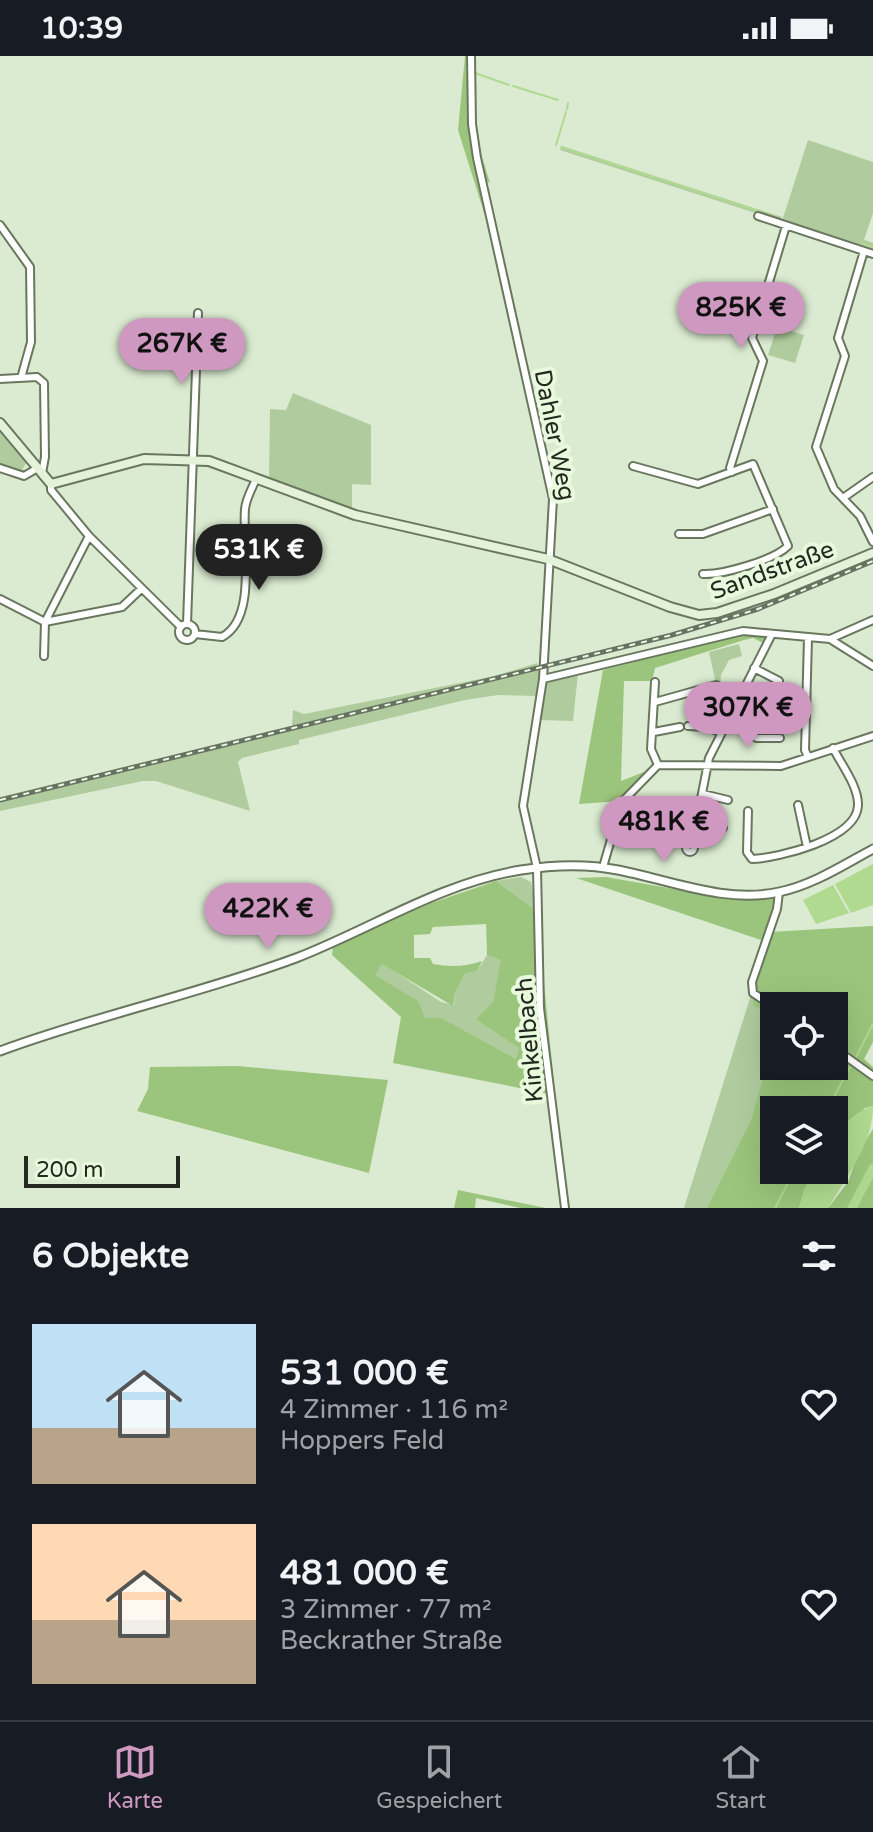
<!DOCTYPE html>
<html lang="de">
<meta charset="utf-8">
<style>
body{margin:0;font-family:"Varela Round",sans-serif;background:#20242c;color:#f1f3f6;height:100vh;display:flex;flex-direction:column;font-size:30px;white-space:nowrap}
*{box-sizing:border-box;margin:0}
p{font-size:26px;color:#9ea1a6}
.icon{flex:none;width:44px;height:44px;fill:none;stroke:currentColor;stroke-width:2;stroke-linecap:round;stroke-linejoin:round}
.map{position:relative;height:1152px;overflow:hidden}
.side{display:flex;flex-direction:column;background:#171b24;flex:1}
.side>*{flex:none}
.buttons{position:absolute;left:760px;top:936px;display:grid;gap:16px}
.buttons a{display:grid;place-items:center;width:88px;height:88px;border-radius:0px;background:#171b24;box-shadow:0 8px 32px #0002;font-size:40px}
.scale{position:absolute;left:24px;bottom:20px;width:156px;box-sizing:border-box;padding-left:8px;border:4px solid #23291f;border-top:0;font-size:22px;line-height:28px;white-space:nowrap;color:#23291f;-webkit-text-stroke:6px #e8f9de;paint-order:stroke}
.price{position:absolute;translate:-50% -68px;padding:0 18px;border-radius:28px;background:#ce98c0;color:#111;font-size:26px;line-height:52px;filter:drop-shadow(0 2px 4px #0008)}
.price::after{content:'';position:absolute;left:50%;top:48px;width:24px;height:18px;margin-left:-12px;background:inherit;clip-path:polygon(0 0,100% 0,50% 100%)}
.price.on{background:#222;color:#fff}
ul{padding:0;list-style:none}
li{display:flex;align-items:center;gap:24px;height:200px;padding:0 32px}
li span{display:grid;place-items:center;flex:none;width:224px;height:160px;border-radius:0px;color:#555}
li>.icon{margin-inline-start:auto}
span .icon{width:96px;height:96px;fill:#fffc;stroke-width:1}
li b{font-size:34px}
h2{display:flex;justify-content:space-between;align-items:center;height:96px;padding:0 32px;font-size:34px}
.status{display:flex;justify-content:space-between;align-items:center;height:56px;padding:0 40px;background:#171b24;direction:ltr}
.status svg{height:22px;fill:currentColor}
.menu{display:flex;justify-content:space-around;align-items:center;height:112px;border-top:2px solid #363941;background:#171b24;font-size:22px;color:#9ea1a6}
.menu a{display:grid;justify-items:center;gap:4px}
.menu .on{color:#ce98c0}
.map>svg:first-child{display:block}
.green{fill:#b0cc9e;fill-rule:evenodd}
.forest{fill:#9bc57c;fill-rule:evenodd}
.water{fill:#afda8f}
.lines{fill:none;stroke-linecap:round;stroke-linejoin:round}
.stream{stroke:#afda8f;stroke-width:2}
.river{stroke:#afda8f;stroke-width:9}
.minor-casing{stroke:#69775f;stroke-width:10}
.tertiary-casing{stroke:#69775f;stroke-width:11}
.secondary-casing{stroke:#69775f;stroke-width:12}
.minor{stroke:#fff;stroke-width:6}
.tertiary{stroke:#fff;stroke-width:7}
.secondary{stroke:#e4f2da;stroke-width:8}
.rail-casing{stroke:#687262;stroke-width:5}
.rail{stroke:#e8f9de;stroke-width:2;stroke-dasharray:6;stroke-linecap:butt}
.labels{text-anchor:middle;stroke-width:8;stroke-linejoin:round;paint-order:stroke}
.street-label{font-size:24px;fill:#23291f;stroke:#e8f9de}
</style>
<div class="status"><b>10:39</b><svg viewBox="0 0 49 12"><path d="M0 12V9h3v3zM5 12V6h3v6zM10 12V3h3v9zM15 12V0h3v12zM26 1h20v11H26zM47 4h2v5h-2z"/></svg></div>
<div class="map">
<svg width="873" height="1152" viewBox="0 0 873 1152">
<rect width="100%" height="100%" fill="#dbebd1"/>
<path class="green" d="M808,84L873,106V157L864,184L873,187V195L782,165Z
M562,90L782,161L780,165L560,94Z
M777,271L804,279L795,307L768,299Z
M293,337L371,369V429L352,428V453L269,422L270,353L286,354Z
M0,374L26,407L21,416L0,409Z
M739,588L742,600L729,604L721,619L720,630L716,628L709,596Z
M537,607L541,623L536,640L498,639L465,644L299,684V688L242,702L238,706L250,755L156,725H143L0,755V741L292,671L293,654L304,658L495,620Z
M578,617L573,665L538,664L544,626Z
M521,821L531,826L537,855L496,825Z
M873,870V975L830,1054H774L778,1152H684L768,885ZM774,950H834V1010H774Z
M487,899L502,904L493,946L519,992L517,1004L442,962H425L374,918L382,907L441,946L454,949L455,937L465,918L477,915Z"/>
<path class="forest" d="M465,0H475V78L490,127L485,124L493,168L487,166L458,74Z
M740,578L768,581L765,588L753,582L744,584L655,612L652,625H624L621,725L649,714L620,745L579,748L603,614Z
M606,821L731,843L781,839L764,885L576,822Z
M496,825L537,855L555,1039L393,1007L401,961L332,899L333,889L402,857ZM486,868L487,899L501,904L493,946L476,963L519,992L516,1003L442,962H425L418,945L375,919L382,908L453,950L455,937L465,918L477,915L482,905C465,911 450,911 433,908L430,902H414V879L430,878L433,871Z
M873,870V986L864,1003L873,1011V1050L865,1052L834,1087V1054H774V1114H818L805,1132L799,1152H707L751,1065L774,982V1010H834V950H774V962L753,949V930L770,876Z
M238,1010L388,1024L369,1117L137,1055L148,1033L150,1011Z
M873,1073V1152H828L848,1126L860,1093Z
M458,1134L546,1152H520L476,1142L475,1152H454Z"/>
<path class="water" d="M873,808V849L851,857L835,828Z
M833,829L849,857L816,868L803,844Z
M873,1050C873,1088 847,1120 828,1152H799L805,1132L818,1114H834C834,1085 841,1060 873,1050Z"/>
<g class="lines">
<path class="stream" d="M467,0V14
M475,17L509,29
M513,30L558,44
M567,53L568,47
M556,89L566,56
M561,91L773,160
M861,187L873,191
M855,1003L873,968
M827,1054L850,1011
M775,1152L795,1114"/>
<path class="river" d="M852,1152L873,1112"/>
<defs>
<path id="minor" d="M471,0L472,68L477,102L553,443L543,623L523,750L537,812L540,952L565,1152
M758,160L873,198
M0,169L30,211L31,286L21,322
M864,195L838,282L845,300L816,391L834,433L860,460L873,486
M0,323L37,321L44,327L45,401L42,417
M633,410L698,428L753,408L788,490C774,504 723,519 703,518
M0,412L24,420L36,413
M732,416L730,412L763,305L752,282L786,170
M51,428V434L89,480L181,571
M843,442L873,421
M679,478H703L773,453
M0,543L45,566L122,551L141,533
M187,568L198,257
M179 576a8 8 0 1 1 16 0a8 8 0 1 1-16 0Z
M195,578L222,581C258,562 242,489 245,453C246,442 252,433 256,423
M808,582L805,694L808,701
M830,583L873,564
M44,600L45,566L89,480
M754,612L779,625
M543,623L743,575L830,583L873,610
M655,626L651,693L658,709
M742,637L779,656
M655,646L716,629L739,641
M727,666L757,682H780
M688,670L708,671L721,677
M654,676L680,671
M703,738L728,744
M798,749L807,791
M748,755L747,796L752,803C779,802 856,783 858,750C859,731 841,708 833,692
M697,765L723,772
M686 792a4 4 0 1 1 8 0a4 4 0 1 1-8 0Z
M692,788L709,702L772,578
M603,811L622,746L658,709L781,710L873,680
M774,951L753,937L752,926L777,853L779,836
M834,992L873,1020"/>
<path id="tertiary" d="M0,995C97,959 199,938 296,902C371,873 440,827 521,814C552,809 588,808 618,814C670,824 726,848 779,836C813,829 843,809 873,793"/>
<path id="secondary" d="M0,367L51,428L144,403L209,405L355,459L548,503L670,551L699,559L717,557L774,538L873,497"/>
</defs>
<use href="#minor" class="minor-casing"/>
<use href="#tertiary" class="tertiary-casing"/>
<use href="#secondary" class="secondary-casing"/>
<use href="#minor" class="minor"/>
<use href="#tertiary" class="tertiary"/>
<use href="#secondary" class="secondary"/>
<defs>
<path id="rail" d="M0,744L672,579L758,553L873,505"/>
</defs>
<use href="#rail" class="rail-casing"/>
<use href="#rail" class="rail"/>
</g>
<g class="labels">
<g class="street-label">
<text transform="translate(555 379) rotate(79)" y="8">Dahler Weg</text>
<text transform="translate(772 514) rotate(-20)" y="8">Sandstraße</text>
<text transform="translate(529 984) rotate(-95)" y="8">Kinkelbach</text>
</g>
</g>
</svg>
<div class="buttons">
<a><svg class="icon" aria-label="locate" viewBox="0 0 24 24"><circle cx="12" cy="12" r="6"/><path d="M12 2v4M12 18v4M2 12h4M18 12h4"/></svg></a>
<a><svg class="icon" aria-label="layers" viewBox="0 0 24 24"><path d="M12 4l9 5-9 5-9-5zM3 14l9 5 9-5"/></svg></a>
</div>
<div class="scale">200 m</div>
<b class="price" style="left:741px;top:294px">825K €</b>
<b class="price" style="left:182px;top:330px">267K €</b>
<b class="price on" style="left:259px;top:536px">531K €</b>
<b class="price" style="left:748px;top:694px">307K €</b>
<b class="price" style="left:664px;top:808px">481K €</b>
<b class="price" style="left:268px;top:895px">422K €</b>
</div>
<section class="side">
<h2>6 Objekte<svg class="icon" aria-label="filters" viewBox="0 0 24 24"><path d="M4 7h16M4 17h16"/><circle cx="9" cy="7" r="2"/><circle cx="15" cy="17" r="2"/></svg></h2>
<ul>
<li><span style="background:linear-gradient(#bfe0f5 65%,#b9a48a 0)"><svg class="icon" aria-label="home" viewBox="0 0 24 24"><path d="M3 11l9-7 9 7M6 9v11h12V9"/></svg></span><div><b>531 000 €</b><p>4 Zimmer · 116 m²</p><p>Hoppers Feld</p></div><svg class="icon" aria-label="heart" viewBox="0 0 24 24"><path d="M12 20l-8-8c-3-5 5-10 8-4 3-6 11-1 8 4z"/></svg></li>
<li><span style="background:linear-gradient(#ffd9b3 60%,#b9a48a 0)"><svg class="icon" aria-label="home" viewBox="0 0 24 24"><path d="M3 11l9-7 9 7M6 9v11h12V9"/></svg></span><div><b>481 000 €</b><p>3 Zimmer · 77 m²</p><p>Beckrather Straße</p></div><svg class="icon" aria-label="heart" viewBox="0 0 24 24"><path d="M12 20l-8-8c-3-5 5-10 8-4 3-6 11-1 8 4z"/></svg></li>
</ul>
</section>
<nav class="menu">
<a class="on"><svg class="icon" aria-label="map" viewBox="0 0 24 24"><path d="M3 6l6-2 6 2 6-2v14l-6 2-6-2-6 2zM9 4v14M15 6v14"/></svg>Karte</a>
<a><svg class="icon" aria-label="saved" viewBox="0 0 24 24"><path d="M7 4h10v16l-5-4-5 4z"/></svg>Gespeichert</a>
<a><svg class="icon" aria-label="home" viewBox="0 0 24 24"><path d="M3 11l9-7 9 7M6 9v11h12V9"/></svg>Start</a>
</nav>
